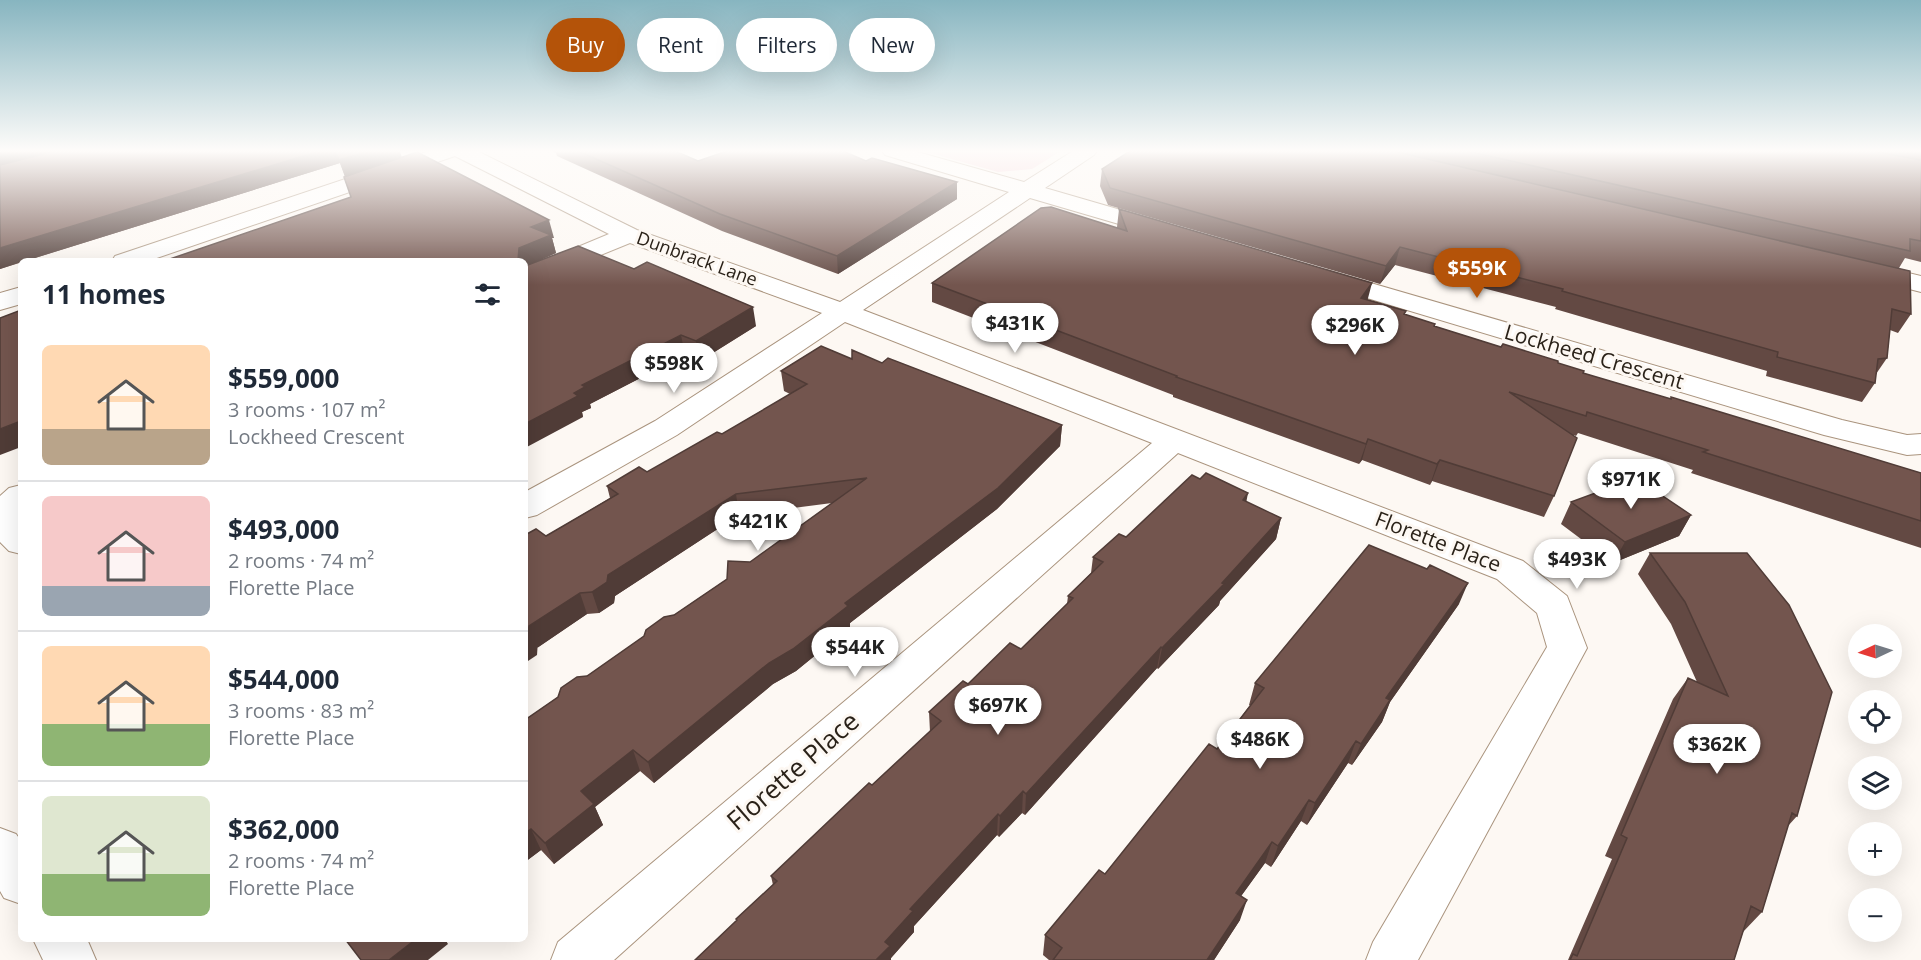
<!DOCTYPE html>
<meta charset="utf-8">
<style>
body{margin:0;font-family:"Open Sans",sans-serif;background:#f2f2f3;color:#1f2937;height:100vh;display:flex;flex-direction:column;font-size:22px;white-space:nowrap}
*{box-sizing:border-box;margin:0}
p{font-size:20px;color:#747a83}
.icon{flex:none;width:33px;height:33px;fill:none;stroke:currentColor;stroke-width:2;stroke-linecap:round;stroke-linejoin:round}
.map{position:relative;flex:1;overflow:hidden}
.drawer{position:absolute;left:18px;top:258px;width:510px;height:684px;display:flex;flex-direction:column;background:#fff;border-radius:9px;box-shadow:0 6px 24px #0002}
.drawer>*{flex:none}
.guide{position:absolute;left:546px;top:18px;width:570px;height:54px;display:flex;gap:12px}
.needle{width:39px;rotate:266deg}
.tools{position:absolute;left:1848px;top:624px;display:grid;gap:12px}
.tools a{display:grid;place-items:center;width:54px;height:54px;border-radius:50%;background:#fff;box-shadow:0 6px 24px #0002;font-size:30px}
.price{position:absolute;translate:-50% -51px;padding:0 14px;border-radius:21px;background:#fff;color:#222;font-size:20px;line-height:39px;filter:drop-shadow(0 2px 3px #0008)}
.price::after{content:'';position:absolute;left:50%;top:36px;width:18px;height:14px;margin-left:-9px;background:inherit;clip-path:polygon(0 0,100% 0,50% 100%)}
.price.current{background:#b45309;color:#fff}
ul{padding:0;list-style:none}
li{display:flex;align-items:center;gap:18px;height:150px;padding:0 24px}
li+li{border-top:2px solid #e0e1e3}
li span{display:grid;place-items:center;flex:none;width:168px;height:120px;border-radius:9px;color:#555}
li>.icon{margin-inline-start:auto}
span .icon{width:72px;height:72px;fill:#fffc;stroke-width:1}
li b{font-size:26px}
h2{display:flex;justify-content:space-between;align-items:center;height:72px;padding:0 24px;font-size:26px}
.tag{padding:0 21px;border-radius:27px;background:#fff;box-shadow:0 6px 24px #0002;font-size:21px;line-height:54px}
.tag.current{background:#b45309;color:#fff}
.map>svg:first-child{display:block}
.green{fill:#f4c9d3}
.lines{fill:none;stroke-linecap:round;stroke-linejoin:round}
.street-casing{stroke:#aa947e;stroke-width:2}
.secondary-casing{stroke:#aa947e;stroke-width:2}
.street{fill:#fff;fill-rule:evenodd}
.secondary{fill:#fff;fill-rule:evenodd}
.wall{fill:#634943}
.shaded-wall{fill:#503c37}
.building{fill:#73554e;stroke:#503c37;stroke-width:1.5}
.labels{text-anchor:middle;stroke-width:6;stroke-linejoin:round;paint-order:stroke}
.far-street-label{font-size:18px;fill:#2a2219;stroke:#fdf8f3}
.street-label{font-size:21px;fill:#2a2219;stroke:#fdf8f3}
.near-street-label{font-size:26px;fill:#2a2219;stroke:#fdf8f3}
</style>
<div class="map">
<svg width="1921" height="960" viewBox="0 0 1921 960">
<rect width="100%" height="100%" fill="#fdf8f3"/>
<path class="green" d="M923,151H1061L1032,169L998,172Z"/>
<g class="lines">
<defs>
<path id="street" d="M429,151H477L637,230L840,302L1009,192L885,155L882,151H914L1024,182L1073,151H1097L1094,155L1045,188L1169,224L1173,229L1169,234L1161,236L1153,234L1030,198L863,310L1523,561L1567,596L1587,648L1418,960H1366L1373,942L1547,647L1537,613L1497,579L1178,453L614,960H551L558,942L1152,443L845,322L677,435L537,515L525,518V492L655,421L822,313L630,243L525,286V269L609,234L455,156L148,261H112L115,256Z
M1867,263L1921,276V292L1858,276L1854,271L1858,266Z
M1326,270L1842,420L1907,435L1921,434V454L1907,455L1824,435L1317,283L1313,278L1317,273Z
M21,287V304L0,310V293Z
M21,485V554L9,551L0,542V496L9,488Z"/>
<path id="secondary" d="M0,828L16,834L21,841V904L4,898L0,891Z
M33,939H87L96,960H43Z"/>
</defs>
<use href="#street" class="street-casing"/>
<use href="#secondary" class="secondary-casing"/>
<use href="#street" class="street"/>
<use href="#secondary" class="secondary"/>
</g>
<path class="wall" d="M0,151L402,158L554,238H552L556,253L527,266L756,326L700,361L685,355L590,404L591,408L582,412L583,417L351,197L345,176L340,163L0,269Z
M552,151H675L698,161H866L957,182V199L838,274L722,231L557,156L556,153Z
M1130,151H1921V262L1905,258L1899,268L1911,314L1898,333L1890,330L1887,358L1876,374L1875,383L1862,402L1766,376L1767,371L1555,309L1556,307L1395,265L1380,284L1108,205L1100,186L1102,169Z
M1119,209L1368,300L1405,315L1435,324L1434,326L1501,347L1558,363L1583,373L1921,473V548L1691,473L1693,470L1578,433L1576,436L1574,435L1554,496L1544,517L1432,481L1430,485L1362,460L1359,464L1173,397V395L932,302V283L1117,227Z
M852,359L882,363L1062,425L1060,446L997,509L850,623V627L796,671L773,684L654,783L640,771L595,807L603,825L554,864L541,850L525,862V720L674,615L727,579L832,503L739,515L615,596L614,603L599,613L587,614L537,648V655L546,536L610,498L607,486L647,472L722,434L790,394L784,391L781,371Z
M1247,502L1281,518L1276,539L1220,601L1219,605L1158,669L1157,668L1025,815L1022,813L999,837L997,835L914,926V932L891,958V960H695L737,921L736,919L773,885L771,876L872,785L930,732L929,712L968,684L1021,649L1067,604L1068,596L1091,573L1093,557L1126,537Z
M1571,502L1691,515L1679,536L1613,563L1561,524Z
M1650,553H1747L1797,816L1788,826L1762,912L1743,932L1734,960H1568L1612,859L1605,856L1673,699L1688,678L1697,682L1671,624L1638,574Z
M1459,604L1390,702L1382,722L1352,765L1348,763L1307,825L1301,821L1271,867L1265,863L1241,896L1240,920L1214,960H1049L1043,955L1045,935L1105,874L1217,749L1250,705H1249L1255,683Z"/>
<path class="shaded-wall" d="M0,151H61L0,167Z
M320,151H400L402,158L345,177L340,163L25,261H21V262L0,269V248Z
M957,182V199L838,274L837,256Z
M549,220L554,238H552L556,253L525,267V261H518L519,248L531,227Z
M1400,247L1395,265L1380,284L1386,266Z
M1372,283L1367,302L1361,298Z
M753,307L756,326L700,361L696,341Z
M681,335L685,355L590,404L591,408L582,412L583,417L525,448V424L574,393L582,385Z
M21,421V447L0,455V429Z
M1062,425L1060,446L997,509L850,623V627L796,671L773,684L654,783L648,762L769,663L845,603Z
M1368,439L1362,460L1359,464L1366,444Z
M1440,460L1432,481L1430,485L1437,464Z
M1248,493L1244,514L1243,500Z
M736,494L739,515L615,596L614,603L599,613L592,592L608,575Z
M1691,515L1679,536L1613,563L1625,542Z
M1281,518L1276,539L1220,601L1219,605L1158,669L1162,648Z
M1468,583L1459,604L1390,702L1382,722L1352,765L1361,744L1386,698Z
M580,593L587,614L537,648V655L525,663V635L529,626Z
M1161,647L1157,668L1025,815L1026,794Z
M1356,741L1348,763L1307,825L1315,803Z
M633,750L640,771L595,807L603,825L554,864L545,843L581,791Z
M1023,791L1022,813L999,837L1000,816Z
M1309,800L1301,821L1271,867L1278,846Z
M998,814L997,835L914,926V932L891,958V960H876L885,942L910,909Z
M531,829L541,850L525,862V833Z
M1272,842L1265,863L1229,913L1236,893Z
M1247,900L1240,920L1214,960H1207Z
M416,939H445L448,944L428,960H389Z"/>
<path class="building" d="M55,151H320L0,248V165Z
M335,151H369L339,160Z
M578,151H675L698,161L727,151H843L866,161L872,158L957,182L837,256L720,214Z
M1130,151H1393L1910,271L1911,314L1892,309L1887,358L1878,359L1875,383L1777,357L1778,352L1562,291L1563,289L1400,247L1386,266L1110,188L1102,169Z
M1467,151H1872L1921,160V241L1910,239V251Z
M417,152L549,220L531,227L551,235L519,248L518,261H164L351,197L344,177Z
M1051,207L1127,231L1119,209L1372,283L1361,298L1406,311L1404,314L1435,324L1434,326L1501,347L1503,344L1558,361V363L1584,371L1583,373L1671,399V397L1921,473V521L1703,452L1708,450L1587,412L1586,416L1509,392L1577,438L1554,496L1440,460L1437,464L1368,439L1366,444L1176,377L1177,376L932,283L1041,208Z
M578,246L634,269L647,262L753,307L696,341L681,335L582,385L585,387L574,393L578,396L525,424V266Z
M21,310V421L0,429V318Z
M821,346L852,359V350L882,363L888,358L1062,425L998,488L845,603L848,606L793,649L769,663L648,762L633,750L581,791L594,804L545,843L531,829L525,833V720L558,697L561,688L577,677L587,676L644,636L646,630L664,617L674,615L727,579L728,561L750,562L867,478L736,494L608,575L607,582L592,592L580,593L529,626L528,633L525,635V535L536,529L546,536L618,494L607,486L639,467L647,472L717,432L722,434L807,384L781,371Z
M1206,473L1248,493L1243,500L1281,518L1222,583L1224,584L1162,648L1161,647L1026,794L1023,791L1000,816L998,814L910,909L913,911L885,942L890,946L876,960H695L737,920L736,919L777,881L771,876L869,783L872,785L941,721L929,712L963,681L968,684L1010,643L1021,649L1073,598L1068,596L1103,562L1093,557L1119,534L1126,537L1192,475L1200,479Z
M1636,478L1691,515L1625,542L1571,502Z
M1369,545L1427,569L1430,565L1468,583L1386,698L1390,700L1361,744L1356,741L1315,803L1309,800L1278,846L1272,842L1236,893L1247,900L1207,960H1053L1062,948L1045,935L1099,870L1105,874L1209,744L1217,749L1264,688L1255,683Z
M1650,553H1747L1789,605L1832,692L1797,816L1792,813L1762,912L1751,906L1734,960H1570L1573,954L1577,956L1627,838L1621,835L1688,678L1728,696L1685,602Z
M345,939H416L389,960H361Z"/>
<linearGradient id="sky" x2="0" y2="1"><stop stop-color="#87b5c0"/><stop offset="0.53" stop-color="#fefcfa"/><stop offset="1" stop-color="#fefcfa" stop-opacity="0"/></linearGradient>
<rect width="1921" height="285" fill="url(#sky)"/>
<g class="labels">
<g class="far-street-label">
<text transform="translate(697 259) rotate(20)" y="6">Dunbrack Lane</text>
</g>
<g class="street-label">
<text transform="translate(1594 357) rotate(16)" y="7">Lockheed Crescent</text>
<text transform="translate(1438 542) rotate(21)" y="7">Florette Place</text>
</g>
<g class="near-street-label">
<text transform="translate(793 771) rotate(-41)" y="9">Florette Place</text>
</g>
</g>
</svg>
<div class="tools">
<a><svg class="needle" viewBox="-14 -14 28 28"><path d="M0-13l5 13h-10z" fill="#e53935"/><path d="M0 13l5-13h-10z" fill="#747a83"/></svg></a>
<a><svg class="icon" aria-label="locate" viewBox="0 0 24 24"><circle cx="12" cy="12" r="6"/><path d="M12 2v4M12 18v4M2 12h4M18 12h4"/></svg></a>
<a><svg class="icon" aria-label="layers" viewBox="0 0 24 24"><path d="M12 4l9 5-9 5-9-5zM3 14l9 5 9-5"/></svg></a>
<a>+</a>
<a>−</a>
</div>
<b class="price current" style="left:1477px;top:299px">$559K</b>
<b class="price" style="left:1015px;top:354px">$431K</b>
<b class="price" style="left:1355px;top:356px">$296K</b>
<b class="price" style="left:674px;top:394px">$598K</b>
<b class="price" style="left:1631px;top:510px">$971K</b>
<b class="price" style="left:758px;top:552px">$421K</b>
<b class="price" style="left:1577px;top:590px">$493K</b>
<b class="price" style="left:855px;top:678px">$544K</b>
<b class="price" style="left:998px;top:736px">$697K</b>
<b class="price" style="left:1260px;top:770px">$486K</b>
<b class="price" style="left:1717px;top:775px">$362K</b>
<div class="guide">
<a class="tag current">Buy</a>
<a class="tag">Rent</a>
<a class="tag">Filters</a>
<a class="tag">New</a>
</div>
<section class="drawer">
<h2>11 homes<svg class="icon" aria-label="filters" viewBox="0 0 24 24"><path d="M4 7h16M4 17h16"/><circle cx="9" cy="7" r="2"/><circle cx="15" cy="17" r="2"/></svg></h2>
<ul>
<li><span style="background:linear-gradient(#ffd9b3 70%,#b9a48a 0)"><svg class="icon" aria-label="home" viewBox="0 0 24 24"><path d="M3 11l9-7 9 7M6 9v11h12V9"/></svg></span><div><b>$559,000</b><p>3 rooms · 107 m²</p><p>Lockheed Crescent</p></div></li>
<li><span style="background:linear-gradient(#f6c9c9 75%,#9aa5b1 0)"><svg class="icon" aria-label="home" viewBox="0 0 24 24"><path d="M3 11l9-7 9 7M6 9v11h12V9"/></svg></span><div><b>$493,000</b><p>2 rooms · 74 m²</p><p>Florette Place</p></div></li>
<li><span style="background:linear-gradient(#ffd9b3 65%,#8fb573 0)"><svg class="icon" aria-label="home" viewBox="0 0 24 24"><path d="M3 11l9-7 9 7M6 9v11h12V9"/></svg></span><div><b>$544,000</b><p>3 rooms · 83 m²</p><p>Florette Place</p></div></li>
<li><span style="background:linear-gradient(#dfe7d0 65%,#8fb573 0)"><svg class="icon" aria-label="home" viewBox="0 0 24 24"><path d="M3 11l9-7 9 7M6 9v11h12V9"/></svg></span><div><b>$362,000</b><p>2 rooms · 74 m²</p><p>Florette Place</p></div></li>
</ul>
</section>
</div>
